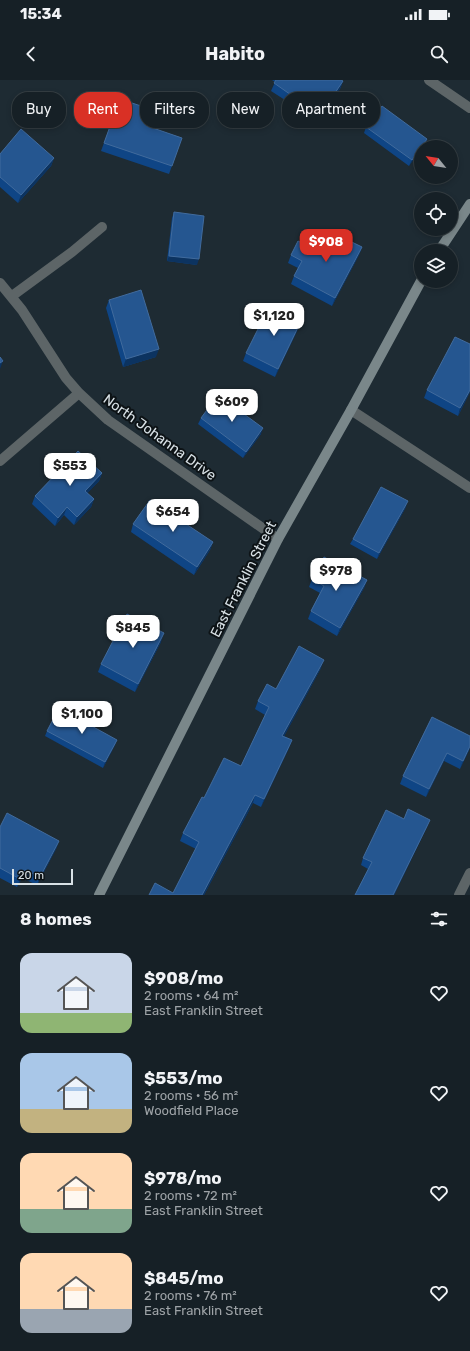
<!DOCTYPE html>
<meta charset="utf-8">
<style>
body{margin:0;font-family:Rubik,sans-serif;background:#232d32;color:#f1f3f6;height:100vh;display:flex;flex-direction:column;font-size:15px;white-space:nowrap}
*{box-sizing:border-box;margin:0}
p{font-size:13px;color:#9ea3a7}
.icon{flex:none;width:22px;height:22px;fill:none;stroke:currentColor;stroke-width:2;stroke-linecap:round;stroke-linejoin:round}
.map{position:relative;height:815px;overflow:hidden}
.side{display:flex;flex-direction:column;background:#162026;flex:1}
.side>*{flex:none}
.banner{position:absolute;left:12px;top:12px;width:446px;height:36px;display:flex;gap:8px}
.needle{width:26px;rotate:300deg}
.tools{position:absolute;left:414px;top:60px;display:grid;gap:8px}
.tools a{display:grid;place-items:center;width:44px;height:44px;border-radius:50%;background:#162026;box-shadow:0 2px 6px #0003,0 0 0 1px #353e43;font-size:20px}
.scale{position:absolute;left:12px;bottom:10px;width:61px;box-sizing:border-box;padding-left:4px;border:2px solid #d8e1e6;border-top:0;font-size:11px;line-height:14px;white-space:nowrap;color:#d8e1e6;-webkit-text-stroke:3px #0d1316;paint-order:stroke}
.price{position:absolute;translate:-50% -34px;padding:0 9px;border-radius:8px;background:#fff;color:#222;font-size:13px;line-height:26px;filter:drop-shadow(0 1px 2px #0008)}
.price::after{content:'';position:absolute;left:50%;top:24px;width:12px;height:9px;margin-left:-6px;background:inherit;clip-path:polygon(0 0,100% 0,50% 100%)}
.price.selected{background:#d93025;color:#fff}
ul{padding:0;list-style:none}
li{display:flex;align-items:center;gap:12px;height:100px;padding:0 20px}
li span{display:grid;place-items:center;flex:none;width:112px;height:80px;border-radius:12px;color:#555}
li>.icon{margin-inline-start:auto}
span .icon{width:48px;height:48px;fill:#fffc;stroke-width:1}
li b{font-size:17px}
h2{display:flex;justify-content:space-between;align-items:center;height:48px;padding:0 20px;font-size:17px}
.pill{padding:0 14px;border-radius:16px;background:#162026;box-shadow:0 2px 6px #0003,0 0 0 1px #353e43;font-size:14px;line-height:36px}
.pill.selected{background:#d93025;color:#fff}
.status{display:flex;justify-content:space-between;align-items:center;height:28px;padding:0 20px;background:#162026;direction:ltr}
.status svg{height:11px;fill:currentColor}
header{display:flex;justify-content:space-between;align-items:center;height:52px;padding:0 20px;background:#162026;font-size:18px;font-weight:700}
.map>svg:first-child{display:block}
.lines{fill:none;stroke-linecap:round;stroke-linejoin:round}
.street{stroke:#5d6567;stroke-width:10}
.secondary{stroke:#7a878a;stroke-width:10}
.wall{fill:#0f4585}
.shaded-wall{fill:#0c3360}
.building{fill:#255690;stroke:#416b9d}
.labels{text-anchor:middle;stroke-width:4;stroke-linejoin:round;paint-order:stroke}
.street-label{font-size:14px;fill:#d8e1e6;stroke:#0d1316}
</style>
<div class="status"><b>15:34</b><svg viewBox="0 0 49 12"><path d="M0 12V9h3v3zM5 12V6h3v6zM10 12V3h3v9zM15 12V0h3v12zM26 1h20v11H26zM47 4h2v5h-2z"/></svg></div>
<header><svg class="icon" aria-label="back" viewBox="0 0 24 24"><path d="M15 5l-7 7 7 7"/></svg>Habito<svg class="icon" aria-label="search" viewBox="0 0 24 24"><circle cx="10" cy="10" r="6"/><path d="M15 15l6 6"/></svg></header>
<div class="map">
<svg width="470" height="815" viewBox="0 0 470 815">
<rect width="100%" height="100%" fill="#1e2b33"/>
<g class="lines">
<path class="street" d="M429,0L470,28
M0,203L22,230L66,298L79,313L108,340L278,459
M12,216L72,172L102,147
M351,330L470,408
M0,381L79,313
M459,815L470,793"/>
<path class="secondary" d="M439,171L470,124
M99,815L278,459L351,330L421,201"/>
</g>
<path class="wall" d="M272,0H341L343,1L340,9L326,30L310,19L302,31L271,11L275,2Z
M120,19L147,46L182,58L169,94L101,71Z
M366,47L427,59L425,64L423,67H421L409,86L364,53Z
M0,74L54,78L51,86L18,123L0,107Z
M174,132L197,185L167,181L172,138Z
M362,167L359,175L332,226L291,204L294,196L298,188L288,183L291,175L319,171Z
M109,220L156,277L123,287L106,228Z
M298,249L275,297L243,281L246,273Z
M427,310L470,312L458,336L424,318Z
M201,338L261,354L243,378L198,344Z
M102,393L99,401L87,413L94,419L91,427L74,445L64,435L55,446L32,424L35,416Z
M406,427L377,479L350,464L353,459Z
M133,444L213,462L210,470L194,495L131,452Z
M312,499L367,500L364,508L337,556L308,539L311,531L320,513L309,507Z
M161,562L135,612L98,592L101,584Z
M321,588L284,656L292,660L289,668L261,727L253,723L204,815H149L173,813L196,769L180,761L183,753L204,718L241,686L265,635L255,629L258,621L276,609Z
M432,637L470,668L460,689L444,681L426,717L400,704L403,696Z
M47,651L117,660L115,665L103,688L45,656Z
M404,739L430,740L427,747L394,815H355L368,789L361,785L363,778Z
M0,747L59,761L56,769L37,805L22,798L17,807L0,798Z"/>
<path class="shaded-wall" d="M343,1L340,9L326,30L329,22Z
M313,12L310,19L302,31L304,24Z
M427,59L425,64L423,67H421Z
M421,67V70L409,86L412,80Z
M54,78L51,86L18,123L21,115Z
M362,167L359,175L332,226L335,218Z
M169,176L199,179L197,185L167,181Z
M301,241L298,249L275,297L278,289Z
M159,269L156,277L123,287L126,279Z
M3,281L0,289V283Z
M470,310V312L458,336L460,328Z
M263,348L261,354L243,378L246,372Z
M102,393L99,401L82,419L85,411Z
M94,419L91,427L74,445L77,437Z
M408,421L406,427L377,479L379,473Z
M67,427L64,435L55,446L58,438Z
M213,462L210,470L194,495L197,487Z
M367,500L364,508L337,556L340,548Z
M164,553L161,562L135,612L138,604Z
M324,580L321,588L280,664L282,656Z
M117,660L115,665L103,688L105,682Z
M292,660L289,668L261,727L264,719Z
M470,666V668L460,689L463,681Z
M447,673L444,681L426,717L429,709Z
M255,715L253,723L204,815H202Z
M430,740L427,747L394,815H393Z
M59,761L56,769L37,805L40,797Z
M25,790L22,798L17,807L20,799Z"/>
<path class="building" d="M276,0H341L343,1L329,22L313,12L304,24L274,3Z
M120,19L153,30L147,46L182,58L172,86L104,63Z
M382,26L427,59L412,80L366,47Z
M21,49L54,78L21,115L0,97V74Z
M174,132L204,136L199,179L169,176Z
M329,151L362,167L335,218L294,196L302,181L291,175L298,161L319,171Z
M141,210L159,269L126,279L109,220Z
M270,225L301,241L278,289L246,273Z
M455,257L470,264V310L460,328L427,310Z
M0,277L3,281L0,283Z
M218,315L263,348L246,372L201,338Z
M78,371L102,393L85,411L94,419L77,437L67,427L58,438L35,416Z
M381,407L408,421L379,473L353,459Z
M150,420L213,462L197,487L133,444Z
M324,477L367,500L340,548L311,531L324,506L312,499Z
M127,534L164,553L138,604L101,584Z
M299,566L324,580L282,656L292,660L264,719L255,715L202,815H149L155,803L173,813L199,762L183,753L202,717L204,718L224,678L241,686L269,627L258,621L267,604L276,609Z
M59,628L117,660L105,682L47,651Z
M432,637L470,656V666L463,681L447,673L429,709L403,696Z
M408,729L430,740L393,815H355L372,782L363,778L386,730L404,739Z
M7,733L59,761L40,797L25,790L20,799L0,788V747Z"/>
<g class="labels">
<g class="street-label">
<text transform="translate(160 357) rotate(36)" y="5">North Johanna Drive</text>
<text transform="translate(243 499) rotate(-63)" y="5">East Franklin Street</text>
</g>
</g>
</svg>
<div class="tools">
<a><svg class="needle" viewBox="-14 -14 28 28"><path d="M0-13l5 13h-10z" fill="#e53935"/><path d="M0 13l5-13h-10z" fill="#9ea3a7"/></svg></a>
<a><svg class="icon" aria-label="locate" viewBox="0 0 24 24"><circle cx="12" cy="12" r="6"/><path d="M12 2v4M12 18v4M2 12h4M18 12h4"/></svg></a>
<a><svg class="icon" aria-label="layers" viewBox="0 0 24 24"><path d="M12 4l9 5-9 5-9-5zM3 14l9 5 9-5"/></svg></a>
</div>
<div class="scale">20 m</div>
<b class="price selected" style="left:326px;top:183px">$908</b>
<b class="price" style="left:274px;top:257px">$1,120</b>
<b class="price" style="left:232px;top:343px">$609</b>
<b class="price" style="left:70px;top:407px">$553</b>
<b class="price" style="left:173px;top:453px">$654</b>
<b class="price" style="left:336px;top:512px">$978</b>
<b class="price" style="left:133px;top:569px">$845</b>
<b class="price" style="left:82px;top:655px">$1,100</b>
<div class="banner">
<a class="pill">Buy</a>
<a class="pill selected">Rent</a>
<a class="pill">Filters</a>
<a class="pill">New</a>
<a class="pill">Apartment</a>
</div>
</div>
<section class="side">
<h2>8 homes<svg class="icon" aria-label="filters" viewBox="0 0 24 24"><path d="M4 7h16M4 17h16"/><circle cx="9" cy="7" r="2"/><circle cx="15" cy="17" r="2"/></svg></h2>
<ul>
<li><span style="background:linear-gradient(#c9d6e8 75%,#8fb573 0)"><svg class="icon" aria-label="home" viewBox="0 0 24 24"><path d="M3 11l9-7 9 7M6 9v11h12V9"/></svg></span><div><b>$908/mo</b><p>2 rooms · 64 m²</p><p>East Franklin Street</p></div><svg class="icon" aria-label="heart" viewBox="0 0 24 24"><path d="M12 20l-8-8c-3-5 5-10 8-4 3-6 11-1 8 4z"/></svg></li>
<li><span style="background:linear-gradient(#a9c7e8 70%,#c2b280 0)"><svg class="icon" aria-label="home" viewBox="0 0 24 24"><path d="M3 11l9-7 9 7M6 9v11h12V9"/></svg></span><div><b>$553/mo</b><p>2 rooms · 56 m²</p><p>Woodfield Place</p></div><svg class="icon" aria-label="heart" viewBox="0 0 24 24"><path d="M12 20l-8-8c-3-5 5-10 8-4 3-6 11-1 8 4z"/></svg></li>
<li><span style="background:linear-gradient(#ffd9b3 70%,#7fa58c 0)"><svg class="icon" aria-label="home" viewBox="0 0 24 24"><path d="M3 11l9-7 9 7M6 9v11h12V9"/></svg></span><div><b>$978/mo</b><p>2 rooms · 72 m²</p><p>East Franklin Street</p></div><svg class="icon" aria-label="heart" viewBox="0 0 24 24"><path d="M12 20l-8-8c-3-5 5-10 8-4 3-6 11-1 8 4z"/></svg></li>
<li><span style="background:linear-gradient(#ffd9b3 70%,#9aa5b1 0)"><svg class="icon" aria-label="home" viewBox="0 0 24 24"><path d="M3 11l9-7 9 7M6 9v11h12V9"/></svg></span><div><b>$845/mo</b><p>2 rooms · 76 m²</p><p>East Franklin Street</p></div><svg class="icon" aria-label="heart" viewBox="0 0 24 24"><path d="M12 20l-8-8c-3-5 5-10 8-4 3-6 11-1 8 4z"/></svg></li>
</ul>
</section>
